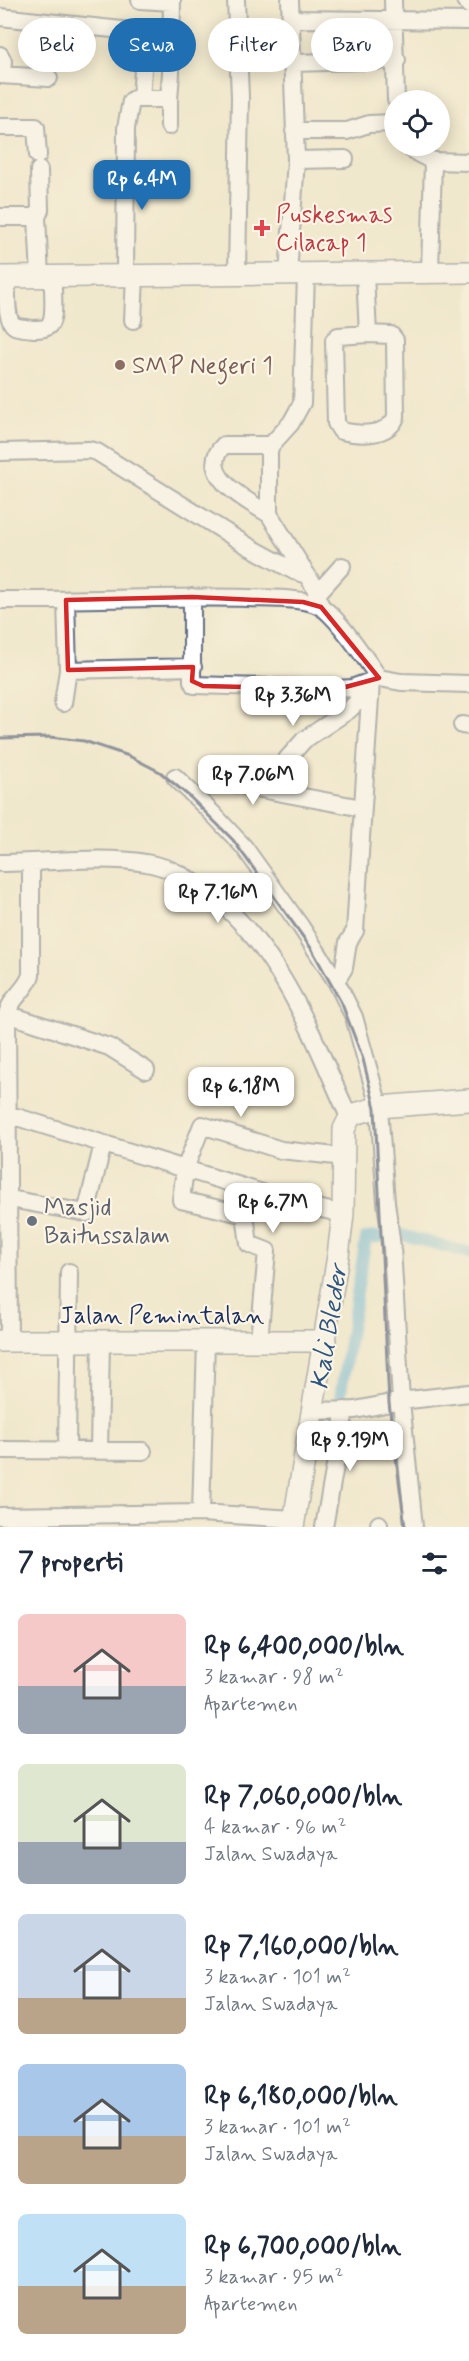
<!DOCTYPE html>
<html lang="id">
<meta charset="utf-8">
<style>
body{margin:0;font-family:Mynerve,sans-serif;background:#f2f2f3;color:#1f2937;height:100vh;display:flex;flex-direction:column;font-size:22px;white-space:nowrap}
*{box-sizing:border-box;margin:0}
p{font-size:20px;color:#747a83}
.icon{flex:none;width:33px;height:33px;fill:none;stroke:currentColor;stroke-width:2;stroke-linecap:round;stroke-linejoin:round}
.map{position:relative;height:1527px;overflow:hidden}
.drawer{display:flex;flex-direction:column;background:#fff;flex:1}
.drawer>*{flex:none}
.top-card{position:absolute;left:18px;top:18px;width:434px;height:54px;display:flex;gap:12px}
.buttons{position:absolute;left:384px;top:90px;display:grid;gap:12px}
.buttons a{display:grid;place-items:center;width:66px;height:66px;border-radius:50%;background:#fff;box-shadow:0 3px 15px #0003;font-size:30px}
.price{position:absolute;translate:-50% -51px;padding:0 14px;border-radius:12px;background:#fff;color:#222;font-size:20px;line-height:39px;filter:drop-shadow(0 2px 3px #0008)}
.price::after{content:'';position:absolute;left:50%;top:36px;width:18px;height:14px;margin-left:-9px;background:inherit;clip-path:polygon(0 0,100% 0,50% 100%)}
.price.current{background:#1f6fb2;color:#fff}
ul{padding:0;list-style:none}
li{display:flex;align-items:center;gap:18px;height:150px;padding:0 18px}
li span{display:grid;place-items:center;flex:none;width:168px;height:120px;border-radius:9px;color:#555}
li>.icon{margin-inline-start:auto}
span .icon{width:72px;height:72px;fill:#fffc;stroke-width:1}
li b{font-size:26px}
h2{display:flex;justify-content:space-between;align-items:center;height:72px;padding:0 18px;font-size:26px}
.tag{padding:0 21px;border-radius:27px;background:#fff;box-shadow:0 3px 15px #0003;font-size:21px;line-height:54px}
.tag.current{background:#1f6fb2;color:#fff}
.map>svg:first-child{display:block}
.lines{fill:none;stroke-linecap:round;stroke-linejoin:round}
.canal{stroke:#5db0d9;stroke-width:12}
.minor-casing{stroke:#667084;stroke-width:20}
.major-casing{stroke:#667084;stroke-width:24}
.minor{stroke:#fff;stroke-width:16}
.major{stroke:#fff;stroke-width:21}
.rail{stroke:#1b2f5e;stroke-width:3}
.marked{fill:none;stroke:#d62828;stroke-width:4.5;stroke-linejoin:round}
.health-dot{fill:#e0444e;stroke:#fcf5e5;stroke-width:2}
.education-dot{fill:#8d6e63;stroke:#fcf5e5;stroke-width:2}
.worship-dot{fill:#6b7280;stroke:#fcf5e5;stroke-width:2}
.labels{text-anchor:middle;stroke-width:4.5;stroke-linejoin:round;paint-order:stroke}
.health-label{font-size:24px;fill:#be3a42;stroke:#fcf5e5;text-anchor:start}
.education-label{font-size:24px;fill:#785e54;stroke:#fcf5e5;text-anchor:start}
.worship-label{font-size:24px;fill:#5b616d;stroke:#fcf5e5;text-anchor:start}
.street-label{font-size:24px;fill:#1b2f5e;stroke:#fcf5e5}
.water-label{font-size:26px;font-style:italic;fill:#2f5683;stroke:#fcf5e5}
</style>
<div class="map">
<svg width="469" height="1527" viewBox="0 0 469 1527">
<rect width="100%" height="100%" fill="#fcf5e5"/>
<filter id="ink" filterUnits="userSpaceOnUse"><feTurbulence type="fractalNoise" baseFrequency=".0167" numOctaves="2"/><feDisplacementMap in="SourceGraphic" scale="12" xChannelSelector="R" yChannelSelector="G"/><feConvolveMatrix kernelMatrix="1 2 1 2 8 2 1 2 1" color-interpolation-filters="sRGB"/></filter>
<filter id="wash" filterUnits="userSpaceOnUse"><feTurbulence type="fractalNoise" baseFrequency=".008" numOctaves="4" result="noise"/><feDisplacementMap in="SourceGraphic" scale="24" xChannelSelector="R" yChannelSelector="G"/><feGaussianBlur stdDeviation="1.35" result="paint"/><feColorMatrix in="noise" values="0 0 0 0 0 0 0 0 0 0 0 0 0 0 0 0 0 1.4 0 .05"/><feComposite in="paint" operator="in"/></filter>
<g filter="url(#wash)">
<rect width="100%" height="100%" fill="#f0e8cc"/>
<g class="lines">
<path class="canal" d="M337,1416L366,1238L402,1235L469,1253"/>
</g>
</g>
<g filter="url(#ink)">
<g class="lines">
<defs>
<path id="minor" d="M140,0L172,2
M236,0L240,97L237,275
M393,0L396,100
M465,0L469,5
M0,17L150,33H172
M291,19L469,21
M0,55L3,61L2,75
M293,63L397,60
M0,75L49,78
M141,99L143,70
M169,99L171,73L172,0
M0,127H36L38,155
M294,131H347L369,124L394,123
M407,146L419,154L433,161L430,272
M296,160L345,159
M433,161L469,162
M39,170L40,210L37,217L40,277
M0,217H37
M306,274L302,403L291,423L271,445L269,451V514L315,588L321,607
M365,274L368,334
M288,275L296,160L290,0
M7,276C7,287 5,321 15,326C19,328 28,328 33,329C39,329 47,329 50,324C56,315 52,288 53,277
M125,277L126,128L131,101L134,99H169V126
M133,320L135,276
M368,334L391,335L395,340L396,417C388,437 359,435 341,431L336,423L334,340L338,336Z
M0,452L89,450L97,452L248,546L294,571L307,575
M269,514C249,502 194,474 224,445H271
M317,594L342,566
M192,597V681L194,685L338,689L352,688L379,678
M0,600C83,601 165,596 248,598C267,599 305,597 321,607C337,616 367,661 379,678L401,682L469,684
M66,600L68,670L193,667
M63,703L68,670
M462,725L469,726
M175,777L214,815L244,847L301,927L336,981L354,1017L379,1107L386,1202L392,1247L401,1401L414,1527
M240,785L362,808
M272,791L287,759L304,740L349,710L357,702L360,685
M0,863C45,863 103,855 146,863C171,867 191,879 211,895C282,950 313,1038 349,1117
M336,981L344,968L348,942L355,931L371,682
M7,1014L109,1047L146,1070
M7,1114L292,1202L343,1214
M10,1199L86,1213L103,1144
M9,1340L7,1014C11,997 26,991 31,975V863
M259,1341L267,1251L249,1244L245,1215L181,1200L185,1169L202,1125L281,1150L345,1157
M312,1411L355,1410L401,1401L469,1393
M0,1450L143,1451
M67,1451L69,1272
M99,1451L101,1341
M201,1513L206,1341
M0,1516L201,1513L294,1519
M379,1524V1527
M324,1527L345,1410"/>
<path id="major" d="M0,277L469,272
M0,1341H325
M293,1527L338,1256L343,1214L344,1129L351,1115L379,1107L469,1100"/>
</defs>
<use href="#minor" class="minor-casing"/>
<use href="#major" class="major-casing"/>
<use href="#minor" class="minor"/>
<use href="#major" class="major"/>
<path class="rail" d="M0,738L50,737L84,741L129,756L160,772L190,797L233,840L311,948L342,1004L363,1059L375,1108L389,1403L405,1527"/>
</g>
</g>
<path d="M0 0H469V1527H0ZM192,597L303,602L321,607L379,678L338,689L203,686L192,681L193,667L68,670L66,600Z" fill="#f0e8cc" fill-opacity=".55" fill-rule="evenodd"/>
<path class="marked" d="M192,597L303,602L321,607L379,678L338,689L203,686L192,681L193,667L68,670L66,600Z"/>
<path class="health-dot" d="M259 219h6v6h6v6h-6v6h-6v-6h-6v-6h6z"/>
<circle class="education-dot" cx="120" cy="365" r="6"/>
<circle class="worship-dot" cx="32" cy="1221" r="6"/>
<g class="labels">
<g class="health-label">
<text x="276" y="222">Puskesmas<tspan x="276" dy="28">Cilacap 1</tspan></text>
</g>
<g class="education-label">
<text x="132" y="373">SMP Negeri 1</text>
</g>
<g class="worship-label">
<text x="44" y="1215">Masjid<tspan x="44" dy="28">Baitussalam</tspan></text>
</g>
<g class="street-label">
<text x="162" y="1323">Jalan Pemintalan</text>
</g>
<g class="water-label">
<text transform="translate(328 1327) rotate(-81)" y="9">Kali Bleder</text>
</g>
</g>
</svg>
<div class="buttons">
<a><svg class="icon" aria-label="locate" viewBox="0 0 24 24"><circle cx="12" cy="12" r="6"/><path d="M12 2v4M12 18v4M2 12h4M18 12h4"/></svg></a>
</div>
<b class="price current" style="left:142px;top:211px">Rp 6.4M</b>
<b class="price" style="left:293px;top:727px">Rp 3.36M</b>
<b class="price" style="left:253px;top:806px">Rp 7.06M</b>
<b class="price" style="left:218px;top:924px">Rp 7.16M</b>
<b class="price" style="left:241px;top:1118px">Rp 6.18M</b>
<b class="price" style="left:273px;top:1234px">Rp 6.7M</b>
<b class="price" style="left:350px;top:1472px">Rp 9.19M</b>
<div class="top-card">
<a class="tag">Beli</a>
<a class="tag current">Sewa</a>
<a class="tag">Filter</a>
<a class="tag">Baru</a>
</div>
</div>
<section class="drawer">
<h2>7 properti<svg class="icon" aria-label="filters" viewBox="0 0 24 24"><path d="M4 7h16M4 17h16"/><circle cx="9" cy="7" r="2"/><circle cx="15" cy="17" r="2"/></svg></h2>
<ul>
<li><span style="background:linear-gradient(#f6c9c9 60%,#9aa5b1 0)"><svg class="icon" aria-label="home" viewBox="0 0 24 24"><path d="M3 11l9-7 9 7M6 9v11h12V9"/></svg></span><div><b>Rp 6,400,000/bln</b><p>3 kamar · 98 m²</p><p>Apartemen</p></div></li>
<li><span style="background:linear-gradient(#dfe7d0 65%,#9aa5b1 0)"><svg class="icon" aria-label="home" viewBox="0 0 24 24"><path d="M3 11l9-7 9 7M6 9v11h12V9"/></svg></span><div><b>Rp 7,060,000/bln</b><p>4 kamar · 96 m²</p><p>Jalan Swadaya</p></div></li>
<li><span style="background:linear-gradient(#c9d6e8 70%,#b9a48a 0)"><svg class="icon" aria-label="home" viewBox="0 0 24 24"><path d="M3 11l9-7 9 7M6 9v11h12V9"/></svg></span><div><b>Rp 7,160,000/bln</b><p>3 kamar · 101 m²</p><p>Jalan Swadaya</p></div></li>
<li><span style="background:linear-gradient(#a9c7e8 60%,#b9a48a 0)"><svg class="icon" aria-label="home" viewBox="0 0 24 24"><path d="M3 11l9-7 9 7M6 9v11h12V9"/></svg></span><div><b>Rp 6,180,000/bln</b><p>3 kamar · 101 m²</p><p>Jalan Swadaya</p></div></li>
<li><span style="background:linear-gradient(#bfe0f5 60%,#b9a48a 0)"><svg class="icon" aria-label="home" viewBox="0 0 24 24"><path d="M3 11l9-7 9 7M6 9v11h12V9"/></svg></span><div><b>Rp 6,700,000/bln</b><p>3 kamar · 95 m²</p><p>Apartemen</p></div></li>
</ul>
</section>
